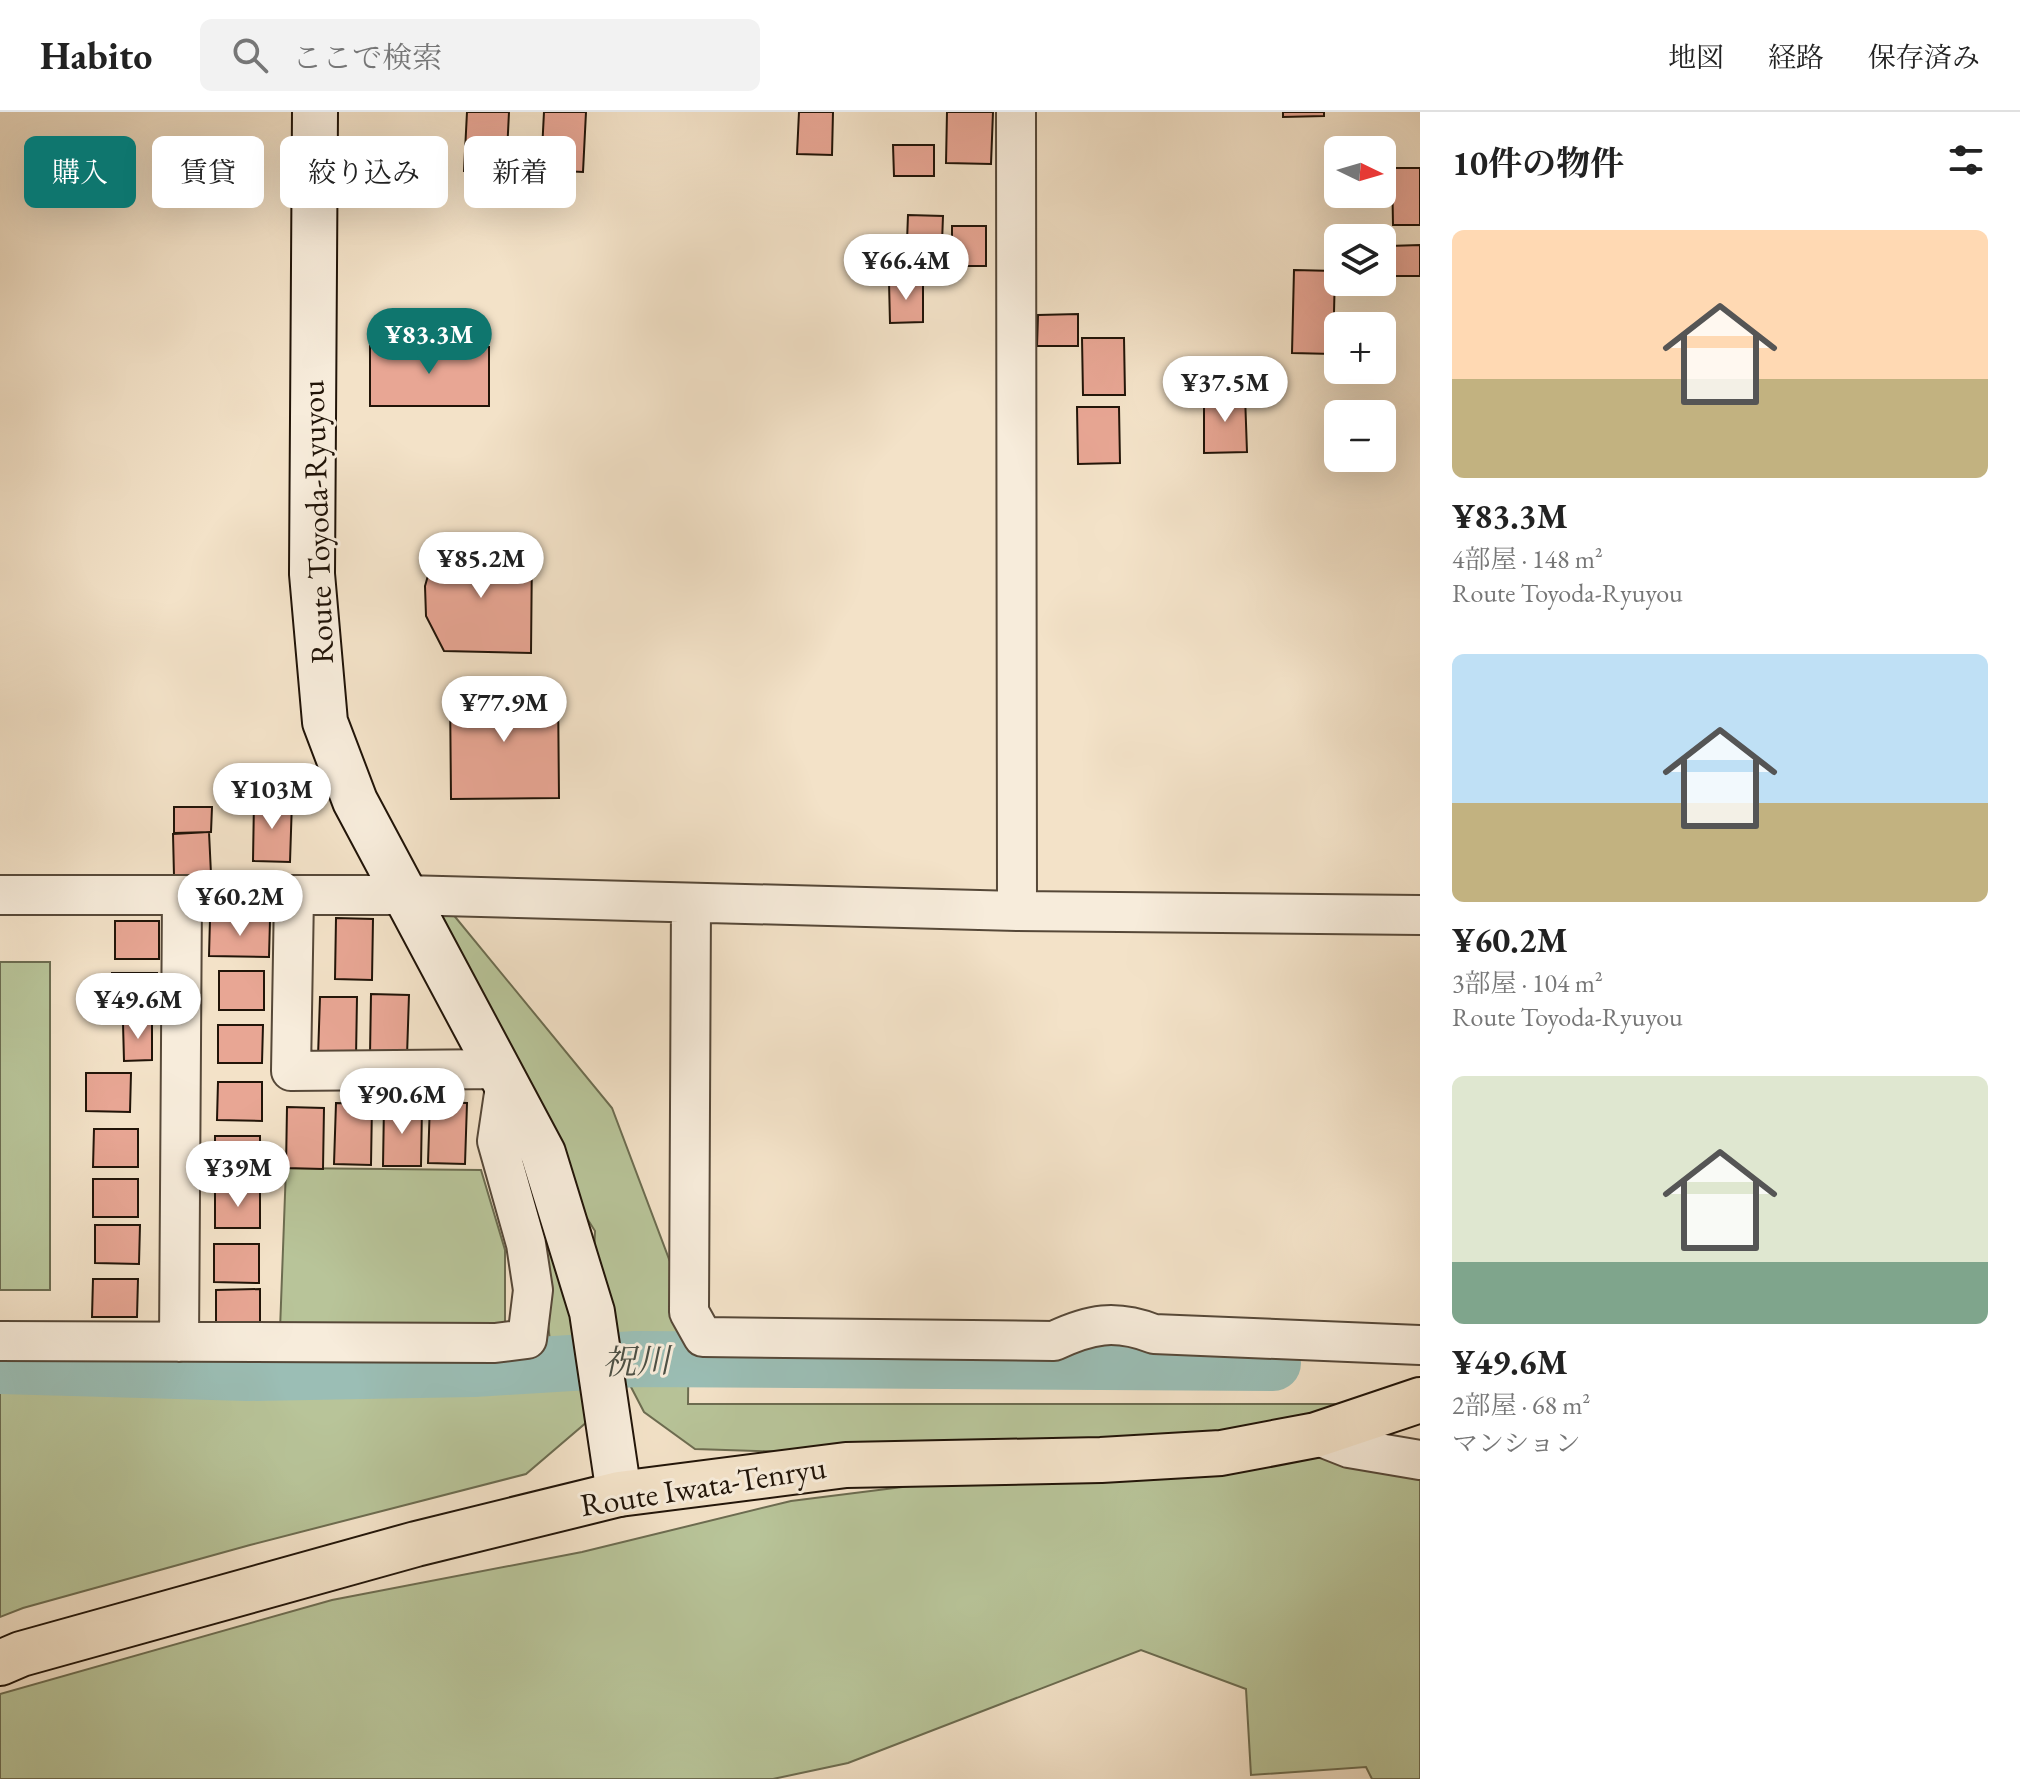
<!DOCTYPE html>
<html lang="ja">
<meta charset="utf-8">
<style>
body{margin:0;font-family:"EB Garamond","Noto Serif JP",serif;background:#f2f2f2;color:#222;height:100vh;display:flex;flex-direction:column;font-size:30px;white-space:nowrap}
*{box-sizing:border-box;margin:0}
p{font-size:26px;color:#767676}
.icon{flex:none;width:44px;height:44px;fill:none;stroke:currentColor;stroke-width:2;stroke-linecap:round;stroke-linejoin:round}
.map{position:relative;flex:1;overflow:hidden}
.panel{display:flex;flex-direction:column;background:#fff;width:600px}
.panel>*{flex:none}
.hud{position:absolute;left:24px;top:24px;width:760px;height:72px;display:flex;gap:16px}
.needle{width:52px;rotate:95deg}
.buttons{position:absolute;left:1324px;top:24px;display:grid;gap:16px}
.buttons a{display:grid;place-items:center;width:72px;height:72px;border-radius:12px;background:#fff;box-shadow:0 8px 32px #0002;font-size:40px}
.price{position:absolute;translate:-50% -68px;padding:0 18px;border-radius:28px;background:#fff;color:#222;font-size:26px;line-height:52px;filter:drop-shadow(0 2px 4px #0008)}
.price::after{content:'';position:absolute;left:50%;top:48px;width:24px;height:18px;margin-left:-12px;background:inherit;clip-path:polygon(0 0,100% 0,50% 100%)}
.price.on{background:#0f766e;color:#fff}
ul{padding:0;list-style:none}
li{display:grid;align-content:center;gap:16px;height:424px;padding:0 32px}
li span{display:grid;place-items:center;height:248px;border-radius:12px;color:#555}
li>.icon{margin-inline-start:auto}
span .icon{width:144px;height:144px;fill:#fffc;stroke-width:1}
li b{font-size:34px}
h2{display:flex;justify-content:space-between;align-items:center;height:96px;padding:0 32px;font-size:34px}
.chip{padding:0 28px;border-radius:12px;background:#fff;box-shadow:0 8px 32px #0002;font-size:28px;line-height:72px}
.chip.on{background:#0f766e;color:#fff}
header{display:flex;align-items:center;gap:48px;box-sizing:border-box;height:112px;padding:0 40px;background:#fff;border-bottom:2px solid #e0e0e0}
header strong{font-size:38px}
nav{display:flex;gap:44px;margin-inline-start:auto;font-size:28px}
.search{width:560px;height:72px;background:#f2f2f2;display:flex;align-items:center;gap:20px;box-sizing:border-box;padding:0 28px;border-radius:12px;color:#767676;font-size:30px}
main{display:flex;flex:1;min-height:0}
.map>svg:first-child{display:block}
.green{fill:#b8c499;stroke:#6c6c50;stroke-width:2}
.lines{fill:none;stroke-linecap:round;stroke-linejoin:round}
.river{stroke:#9bbeb5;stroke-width:56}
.building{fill:#e8a694;stroke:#211408;stroke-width:2}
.street-casing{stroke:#564838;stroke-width:42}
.secondary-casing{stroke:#211408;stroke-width:48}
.primary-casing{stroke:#211408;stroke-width:48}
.street{stroke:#f7ecdb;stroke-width:38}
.secondary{stroke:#f7ecdb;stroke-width:44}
.primary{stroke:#f3e2c8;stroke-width:44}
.labels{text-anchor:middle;stroke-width:6;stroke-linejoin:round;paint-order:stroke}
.street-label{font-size:32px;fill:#211408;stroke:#f7ecdb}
.water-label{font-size:34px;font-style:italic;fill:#4c5045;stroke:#f7ecdb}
</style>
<header>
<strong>Habito</strong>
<div class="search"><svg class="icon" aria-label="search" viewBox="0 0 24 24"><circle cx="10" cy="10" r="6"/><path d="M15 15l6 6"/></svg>ここで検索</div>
<nav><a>地図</a><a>経路</a><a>保存済み</a></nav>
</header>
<main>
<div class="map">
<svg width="1420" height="1667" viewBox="0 0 1420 1667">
<rect width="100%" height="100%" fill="#f3e2c8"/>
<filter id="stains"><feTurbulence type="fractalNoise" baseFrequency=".0025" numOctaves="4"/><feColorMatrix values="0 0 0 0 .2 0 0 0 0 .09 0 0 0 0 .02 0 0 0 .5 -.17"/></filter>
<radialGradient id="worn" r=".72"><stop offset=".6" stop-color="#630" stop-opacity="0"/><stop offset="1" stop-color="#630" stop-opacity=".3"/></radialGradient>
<path class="green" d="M438,784L612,996L689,1200L688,1292H1407L1285,1326L1420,1336V1667H1372L1366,1655L1251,1663L1246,1577L1141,1538L848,1651L773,1667H0V1582L332,1488L582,1440L791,1389L1166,1342L1050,1348L695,1337L644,1300L592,1200L595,1119L531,1018L415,804Z
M0,850H50V1178H0Z
M520,1033L572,1195L588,1309L526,1362L250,1433L23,1496L0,1505V1246L532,1245L551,1239L540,1136L519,1061Z
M286,1056L481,1058L505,1138V1218H280Z"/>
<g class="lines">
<path class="river" d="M0,1254L248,1261L474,1257L636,1247L1273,1251"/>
</g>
<path class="building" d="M467,0H509L506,61L464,59Z
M544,0H586L583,60L541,58Z
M799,0H833L832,43L797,42Z
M947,0H993L991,52L946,51Z
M1283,0H1324V4L1283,5Z
M893,33H934V64H894Z
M1392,56H1420V113H1393Z
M908,103L943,104L941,158L906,156Z
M952,114H986V154H952Z
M1420,133V164H1389V134Z
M1294,158L1335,159L1333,242L1292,241Z
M889,170H923V210L890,211Z
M1078,202V234H1037L1038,203Z
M1082,226H1124L1125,283H1083Z
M370,234L489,235V294H370Z
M1245,283L1247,340L1204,341V284Z
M1077,295H1119L1120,351L1078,352Z
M532,438L531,541L444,539L426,504L425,474L435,439Z
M558,577L559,686L451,687L450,578Z
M254,688L292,689L290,750L253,749Z
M174,695H212L211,720L174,721Z
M209,720L211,762L174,764L173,722Z
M336,806L373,807L372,868L335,867Z
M210,807L270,808L269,845L209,844Z
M115,809H159V847H115Z
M219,859H264V898H219Z
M112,861H157V899H112Z
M371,882L409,883L407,944L370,943Z
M320,885H357L356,946L318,945Z
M152,910V948L124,949L123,911Z
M218,913H263L262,951H218Z
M86,961H131L130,1000L86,999Z
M218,970H262V1009L217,1008Z
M430,990L467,991L465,1052L428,1051Z
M336,991L372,992L371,1053L334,1052Z
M384,993L422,994L421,1054H383Z
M287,995L324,996L323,1057L286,1056Z
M94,1017H138V1055H93Z
M215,1024H260V1062H215Z
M93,1067H138V1105H93Z
M215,1078H260V1116H215Z
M95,1113H140L139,1152L95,1151Z
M214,1132H259V1171L214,1170Z
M93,1167H138L137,1205H92Z
M260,1177V1216L216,1215V1178Z"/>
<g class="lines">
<defs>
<path id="street" d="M1016,0L1017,799
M0,783H403L1017,799L1420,803
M294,783L291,959L500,957
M691,791L689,1200L703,1225L1054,1229C1090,1212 1115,1207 1154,1222L1420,1233
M0,1229L495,1231L527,1227L533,1178L526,1132L497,1029L506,968
M179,1230L182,783
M1316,1323L1349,1336L1420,1348"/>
<path id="secondary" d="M315,0L312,462L325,610L355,689L543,1041L592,1200L619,1382"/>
<path id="primary" d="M0,1551L21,1542L416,1432L619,1382L846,1353L1101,1348L1221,1341L1316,1323L1420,1288"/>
</defs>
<use href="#street" class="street-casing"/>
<use href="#secondary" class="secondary-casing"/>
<use href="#primary" class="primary-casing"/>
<use href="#street" class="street"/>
<use href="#secondary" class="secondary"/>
<use href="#primary" class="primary"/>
</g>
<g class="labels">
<g class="street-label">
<text transform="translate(317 410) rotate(-92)" y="11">Route Toyoda-Ryuyou</text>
<text transform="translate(703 1374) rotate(-9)" y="11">Route Iwata-Tenryu</text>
</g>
<g class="water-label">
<text transform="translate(636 1249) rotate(-2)" y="12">祝川</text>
</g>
</g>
<rect width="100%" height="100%" filter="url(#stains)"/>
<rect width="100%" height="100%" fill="url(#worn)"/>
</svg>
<div class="buttons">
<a><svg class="needle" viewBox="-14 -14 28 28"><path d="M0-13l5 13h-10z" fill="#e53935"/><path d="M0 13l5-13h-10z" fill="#767676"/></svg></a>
<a><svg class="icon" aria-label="layers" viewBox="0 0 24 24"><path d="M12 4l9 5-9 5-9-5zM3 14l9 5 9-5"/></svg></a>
<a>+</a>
<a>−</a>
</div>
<b class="price" style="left:906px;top:190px">¥66.4M</b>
<b class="price on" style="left:429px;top:264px">¥83.3M</b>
<b class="price" style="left:1225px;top:312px">¥37.5M</b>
<b class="price" style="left:481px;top:488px">¥85.2M</b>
<b class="price" style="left:504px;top:632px">¥77.9M</b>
<b class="price" style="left:272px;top:719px">¥103M</b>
<b class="price" style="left:240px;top:826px">¥60.2M</b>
<b class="price" style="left:138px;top:929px">¥49.6M</b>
<b class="price" style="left:402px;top:1024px">¥90.6M</b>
<b class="price" style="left:238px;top:1097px">¥39M</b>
<div class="hud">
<a class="chip on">購入</a>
<a class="chip">賃貸</a>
<a class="chip">絞り込み</a>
<a class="chip">新着</a>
</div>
</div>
<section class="panel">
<h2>10件の物件<svg class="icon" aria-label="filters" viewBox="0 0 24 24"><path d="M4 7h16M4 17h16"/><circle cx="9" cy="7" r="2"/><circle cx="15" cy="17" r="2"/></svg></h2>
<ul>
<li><span style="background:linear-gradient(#ffd9b3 60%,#c2b280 0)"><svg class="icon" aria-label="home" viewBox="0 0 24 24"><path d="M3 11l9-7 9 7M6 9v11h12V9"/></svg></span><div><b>¥83.3M</b><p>4部屋 · 148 m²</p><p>Route Toyoda-Ryuyou</p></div></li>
<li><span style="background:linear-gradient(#bfe0f5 60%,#c2b280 0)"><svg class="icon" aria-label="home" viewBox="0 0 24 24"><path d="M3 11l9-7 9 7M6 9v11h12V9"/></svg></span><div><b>¥60.2M</b><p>3部屋 · 104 m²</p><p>Route Toyoda-Ryuyou</p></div></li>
<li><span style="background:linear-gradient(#dfe7d0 75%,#7fa58c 0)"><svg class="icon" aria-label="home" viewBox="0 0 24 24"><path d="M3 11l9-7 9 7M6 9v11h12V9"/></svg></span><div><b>¥49.6M</b><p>2部屋 · 68 m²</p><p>マンション</p></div></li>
</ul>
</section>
</main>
